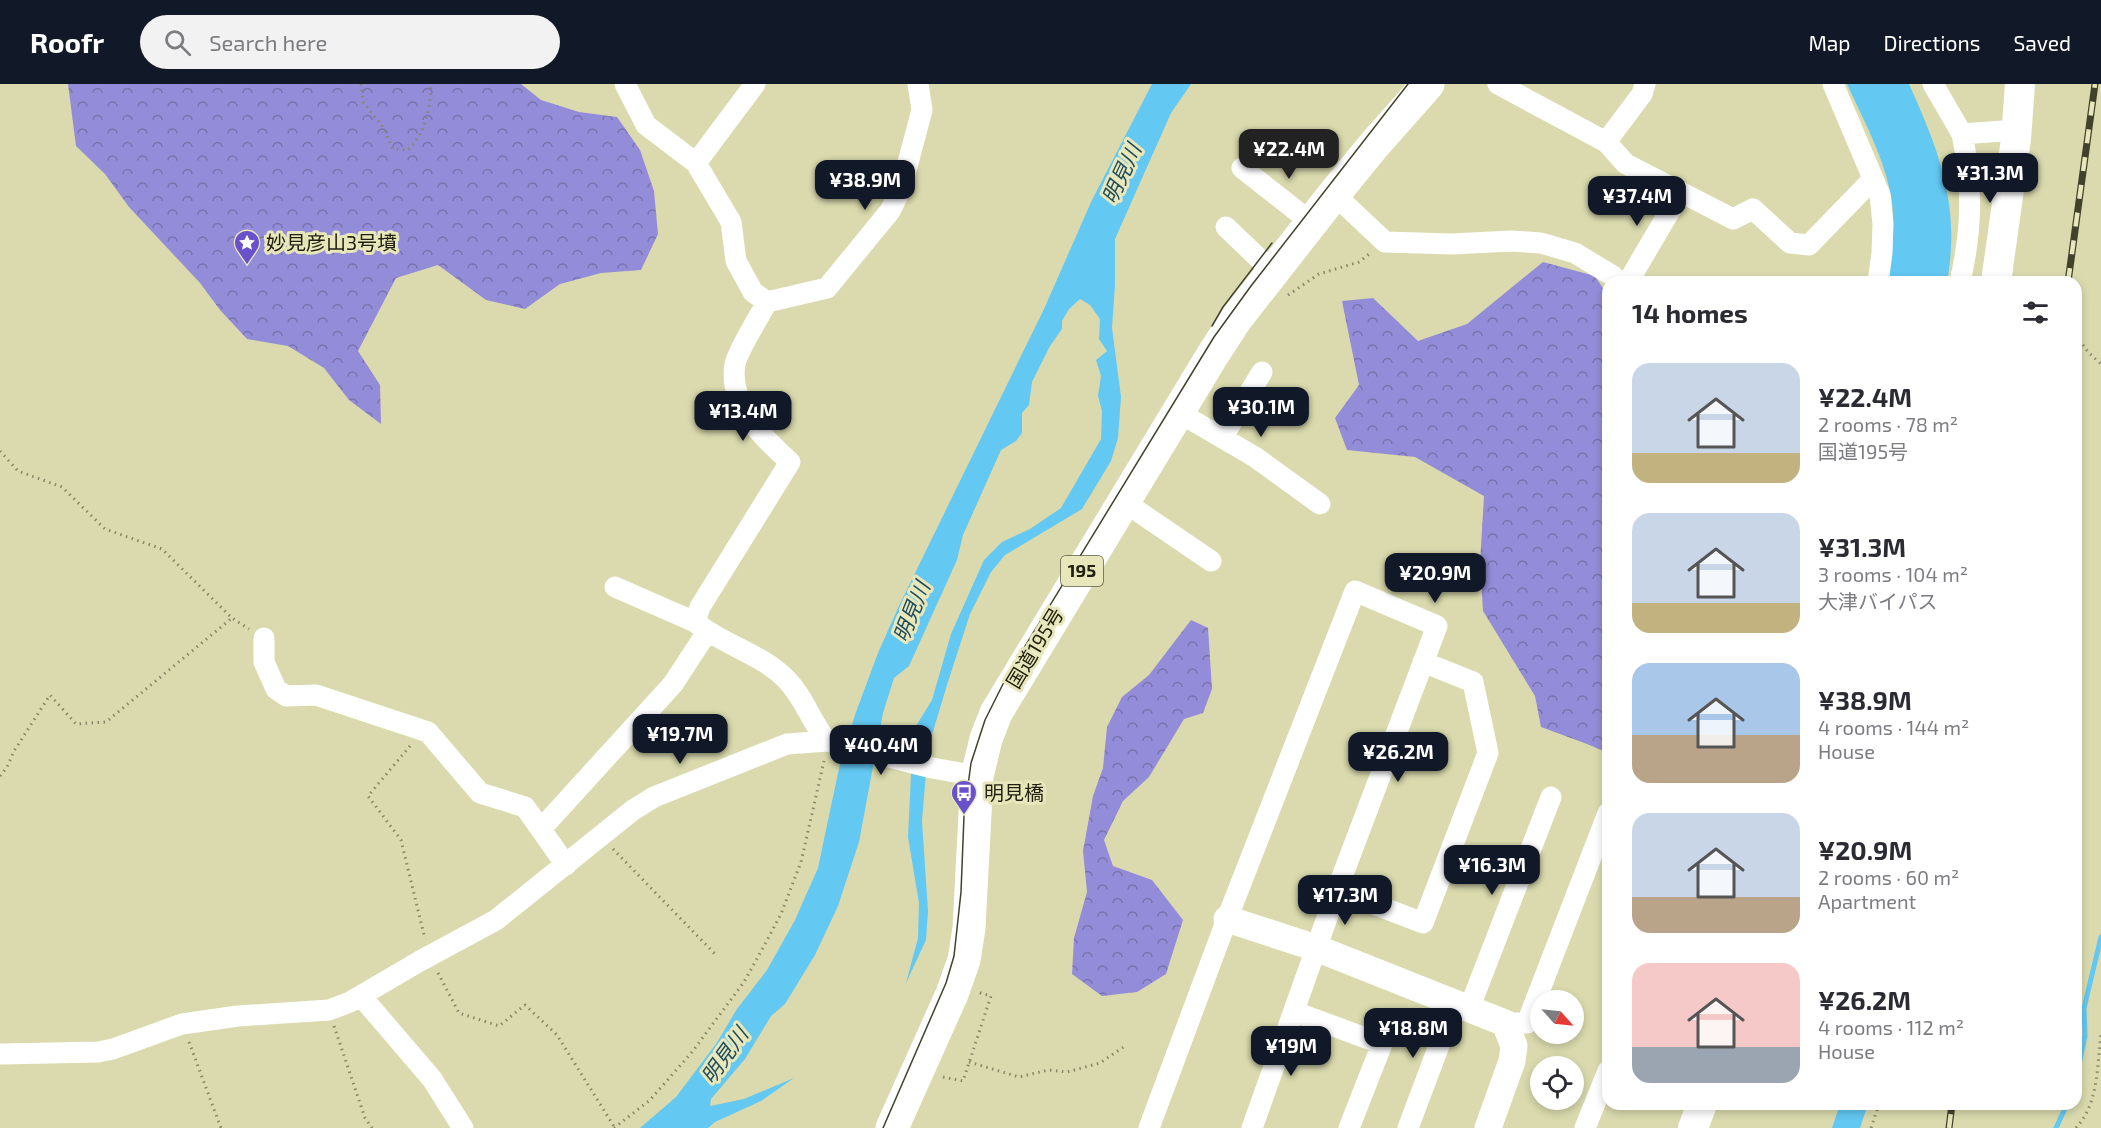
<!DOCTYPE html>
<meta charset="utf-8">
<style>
body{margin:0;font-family:"Exo 2","Noto Sans JP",sans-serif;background:#f2f2f3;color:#2b2b33;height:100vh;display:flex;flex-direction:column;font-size:22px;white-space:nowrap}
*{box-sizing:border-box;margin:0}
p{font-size:20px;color:#7c7c81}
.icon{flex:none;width:33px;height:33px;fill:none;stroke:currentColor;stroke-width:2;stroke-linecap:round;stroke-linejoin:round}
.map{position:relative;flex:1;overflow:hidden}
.panel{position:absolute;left:1602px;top:192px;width:480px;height:834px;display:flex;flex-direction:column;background:#fff;border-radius:18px;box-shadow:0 3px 9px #0003}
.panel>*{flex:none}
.needle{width:39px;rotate:117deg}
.tools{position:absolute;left:1530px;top:906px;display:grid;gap:12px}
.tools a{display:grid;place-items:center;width:54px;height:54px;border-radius:50%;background:#fff;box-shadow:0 3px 9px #0003;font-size:30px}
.price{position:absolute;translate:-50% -51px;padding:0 14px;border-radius:12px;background:#111827;color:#fff;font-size:20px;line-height:39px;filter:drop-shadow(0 2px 3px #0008)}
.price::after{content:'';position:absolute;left:50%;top:36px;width:18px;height:14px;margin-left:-9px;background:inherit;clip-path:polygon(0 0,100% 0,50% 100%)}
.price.selected{background:#222;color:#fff}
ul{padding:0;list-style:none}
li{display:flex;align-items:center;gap:18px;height:150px;padding:0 30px}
li span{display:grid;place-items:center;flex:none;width:168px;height:120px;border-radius:18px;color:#555}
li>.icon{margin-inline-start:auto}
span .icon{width:72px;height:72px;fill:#fffc;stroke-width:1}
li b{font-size:26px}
h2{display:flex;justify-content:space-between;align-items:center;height:72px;padding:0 30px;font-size:26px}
header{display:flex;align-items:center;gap:36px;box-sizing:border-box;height:84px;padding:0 30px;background:#111827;color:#fff}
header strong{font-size:28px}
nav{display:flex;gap:33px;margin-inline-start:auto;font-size:21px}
.search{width:420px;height:54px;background:#f2f2f3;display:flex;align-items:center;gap:15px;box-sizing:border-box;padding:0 21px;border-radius:33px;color:#7c7c81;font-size:22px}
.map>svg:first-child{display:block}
.forest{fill:url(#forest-crowns)}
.water{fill:#63c8f2}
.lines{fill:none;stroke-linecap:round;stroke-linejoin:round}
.stream{stroke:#63c8f2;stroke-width:5}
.path{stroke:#888868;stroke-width:3;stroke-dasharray:1.5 4.5;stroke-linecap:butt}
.minor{stroke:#fff;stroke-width:21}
.tertiary{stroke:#fff;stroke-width:27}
.secondary{stroke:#fff;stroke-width:30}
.trunk{stroke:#fff;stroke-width:33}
.tram{stroke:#42412c;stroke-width:1.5}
.rail-casing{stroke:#42412c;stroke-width:7}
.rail{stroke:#e7e7bb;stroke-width:4.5;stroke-dasharray:14;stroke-linecap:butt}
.labels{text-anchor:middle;stroke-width:6;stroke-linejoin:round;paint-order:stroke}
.shield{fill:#e7e7bb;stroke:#5d5c44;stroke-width:1.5}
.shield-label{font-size:18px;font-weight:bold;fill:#222111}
.poi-label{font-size:20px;fill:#222111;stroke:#e7e7bb;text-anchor:start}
.street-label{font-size:20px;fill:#222111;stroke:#e7e7bb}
.water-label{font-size:21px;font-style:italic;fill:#204c5d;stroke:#e7e7bb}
</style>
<header>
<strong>Roofr</strong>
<div class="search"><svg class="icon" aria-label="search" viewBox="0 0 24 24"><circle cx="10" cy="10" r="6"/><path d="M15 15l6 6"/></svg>Search here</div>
<nav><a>Map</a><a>Directions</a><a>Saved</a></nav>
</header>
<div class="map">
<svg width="2101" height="1044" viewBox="0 0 2101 1044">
<defs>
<pattern id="forest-crowns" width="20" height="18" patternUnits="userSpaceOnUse" patternTransform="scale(1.5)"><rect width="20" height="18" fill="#938cd8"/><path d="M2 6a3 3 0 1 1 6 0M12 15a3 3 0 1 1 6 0" fill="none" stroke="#7872ae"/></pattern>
</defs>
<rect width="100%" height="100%" fill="#dadaae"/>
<path class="forest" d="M68,0H521L541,16L579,28L617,33L640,66L654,107L658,150L641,186L601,189L560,200L525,225L486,216L438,181L396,194L358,267L380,301L381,340L349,316L324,284L288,262L247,255L220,226L200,199L129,123L105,90L76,62Z
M1543,178L1595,192L1608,212V669L1587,660L1541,643L1535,612L1483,527L1480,479L1484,412L1415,373L1347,366L1335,334L1359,301L1342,217L1373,214L1418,257L1467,240Z
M1191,536L1208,544L1212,605L1203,629L1184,635L1149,693L1123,717L1104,756L1113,782L1152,796L1183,836L1166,890L1137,908L1102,912L1072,890L1074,854L1087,808L1083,767L1093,712L1103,684L1107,643L1122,613L1149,591Z"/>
<path class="water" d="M1152,0H1191L1171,29L1115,155V201L1112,244L1121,313L1118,354L1111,377L1082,425L1005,471L991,488L970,530L947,601L928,664L922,737L928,827L926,856L906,899L918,854L919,819L908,753L912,671L916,642L932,616L951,550L984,476L1002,458L1030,445L1061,424L1101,355L1102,327L1098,312L1101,292L1096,276L1107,267L1099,255L1100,235L1090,221L1080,215L1069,225L1062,237V245L1050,262L1032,298L1029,321L1022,329V349L1016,357L1001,366L963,451L957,476L909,582L894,594L883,629L859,758L838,822L815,871L785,920L771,932L745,975L711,1015L710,1022L744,1015L794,994L761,1017L715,1038L708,1044H640L676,1013L716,960L737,925L767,886L795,836L818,784L841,675L856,628L878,569L898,524L1044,225L1092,116Z
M1847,0H1909C1939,67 1961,122 1947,198H1886C1891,168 1897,136 1890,107C1882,69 1863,35 1847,0Z
M1840,1020H1868L1860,1044H1832Z"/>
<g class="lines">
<path class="stream" d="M2076,995L2085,952L2084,924L2101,853
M2056,1044L2067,1020"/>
<path class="path" d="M361,0L363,18L382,42L393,65L408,66C426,48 430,25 431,0
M1288,211L1319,190L1359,178L1369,170
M2076,251L2088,268L2101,280
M0,367L18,387L62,403L105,445L162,465L232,534L249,545
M410,662L368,712L401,756L425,855
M0,692L7,683L14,667L50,611L76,640L106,638L232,534
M613,765L716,871
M438,889L459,929L499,942L525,921L557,951L615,1044
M334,942L365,1034L372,1044
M189,958L221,1044
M969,978L1019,993L1048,986L1067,988L1100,979L1125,962
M943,993L963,997L991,912L977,908
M614,1044L650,1016L692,968L744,898L764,862L781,830L801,778L824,677
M1871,1044L1879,1020
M2076,1044C2099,1019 2097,981 2101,949"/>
<path class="minor" d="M625,0L646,41L696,79L731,138L736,177L753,208L767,218C760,231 737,268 735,280C728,320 763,354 790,378L700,523L695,538C723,561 760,569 786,595C804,613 811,638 827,657
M1498,0L1606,58L1626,80L1733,135L1753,125L1790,159L1809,161L1873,95
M1833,0L1880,111L1883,140L1882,169L1878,198
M1933,0L1962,50
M1606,58L1642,10L1645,0
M696,79L755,0
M1242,84L1312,139
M1334,110L1385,158L1452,160L1511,157L1541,159L1575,169L1613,192L1617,198
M1226,143L1273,188
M1628,198L1681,108
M1960,198C1972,145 1973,104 1962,50L2016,46
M767,218L827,204L890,127L901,105L922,26L918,0
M1178,328L1255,373L1320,420
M1222,354L1262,288
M1123,417L1211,477
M615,503L695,538
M264,554V578L276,605L286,612L316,611L428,648L480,709L525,723L566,781
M541,745L673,600L707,548
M1337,806L1423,839L1488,669L1473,598L1423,578
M361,912L432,995L463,1044
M1469,925L1551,713
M1295,928L1382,960L1349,1044
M1505,939H1527L1608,729
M0,970L98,968L113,965L182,940L238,932L329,926L350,918L420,877L496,836L633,726L654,713L787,660L827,657L932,684L977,692
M1149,1044L1227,835L1355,507L1437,542L1337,806L1252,1044
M1408,1044L1455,919
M1585,1044L1608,987"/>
<path class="tertiary" d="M1227,835L1316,864L1505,939L1514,962L1512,977L1488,1044"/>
<path class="secondary" d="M1996,198L2016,55L2020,0
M1693,1044L1702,1020"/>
<path class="trunk" d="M892,1044L952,910L964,876L969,844L977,692L986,655L996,629L1212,272L1236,235L1334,110L1374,61L1428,0"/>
<path class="tram" d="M1212,242L1223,223L1272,159
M883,1044L946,899L954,872L961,808L964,732L971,679L985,636L1008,590L1214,253L1251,202L1408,0"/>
<defs>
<path id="rail" d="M2068,198L2095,0
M1949,1044L1952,1020"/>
</defs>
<use href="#rail" class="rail-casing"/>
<use href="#rail" class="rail"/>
</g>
<defs>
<symbol id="sight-pin" viewBox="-11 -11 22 30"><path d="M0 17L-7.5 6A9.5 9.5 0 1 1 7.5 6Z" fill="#6951cb" stroke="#e7e7bb"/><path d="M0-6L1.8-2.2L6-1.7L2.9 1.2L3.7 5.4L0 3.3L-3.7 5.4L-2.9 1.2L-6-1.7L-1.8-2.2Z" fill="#fff"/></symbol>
<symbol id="bus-pin" viewBox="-11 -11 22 30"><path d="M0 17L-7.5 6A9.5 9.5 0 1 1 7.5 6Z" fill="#6951cb" stroke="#e7e7bb"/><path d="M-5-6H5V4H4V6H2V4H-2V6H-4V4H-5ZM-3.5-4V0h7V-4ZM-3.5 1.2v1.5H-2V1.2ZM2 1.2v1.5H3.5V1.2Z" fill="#fff"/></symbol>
</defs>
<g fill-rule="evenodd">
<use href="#sight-pin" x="232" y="144" width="30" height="40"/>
<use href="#bus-pin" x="949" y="694" width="30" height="40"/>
</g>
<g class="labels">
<rect class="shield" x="1061" y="472" width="42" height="30" rx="4.5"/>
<g class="shield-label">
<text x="1082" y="493">195</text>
</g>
<g class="poi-label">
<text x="266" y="166">妙見彦山3号墳</text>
<text x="984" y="716">明見橋</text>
</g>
<g class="street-label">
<text transform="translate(1035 564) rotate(-59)" y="7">国道195号</text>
</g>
<g class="water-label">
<text transform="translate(1122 90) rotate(-65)" y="7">明見川</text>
<text transform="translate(912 528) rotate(-68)" y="7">明見川</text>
<text transform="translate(725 972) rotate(-54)" y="7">明見川</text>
</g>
</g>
</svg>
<div class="tools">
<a><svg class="needle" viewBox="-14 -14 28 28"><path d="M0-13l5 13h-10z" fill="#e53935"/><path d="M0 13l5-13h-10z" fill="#7c7c81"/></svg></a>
<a><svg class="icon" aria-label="locate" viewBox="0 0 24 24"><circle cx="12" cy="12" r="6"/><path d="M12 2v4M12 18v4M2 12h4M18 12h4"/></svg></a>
</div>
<b class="price selected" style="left:1289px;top:96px">¥22.4M</b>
<b class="price" style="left:1990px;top:120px">¥31.3M</b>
<b class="price" style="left:865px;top:127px">¥38.9M</b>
<b class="price" style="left:1637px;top:143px">¥37.4M</b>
<b class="price" style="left:1261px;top:354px">¥30.1M</b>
<b class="price" style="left:743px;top:358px">¥13.4M</b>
<b class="price" style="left:1435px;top:520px">¥20.9M</b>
<b class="price" style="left:680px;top:681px">¥19.7M</b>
<b class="price" style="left:881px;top:692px">¥40.4M</b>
<b class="price" style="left:1398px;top:699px">¥26.2M</b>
<b class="price" style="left:1492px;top:812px">¥16.3M</b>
<b class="price" style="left:1345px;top:842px">¥17.3M</b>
<b class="price" style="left:1413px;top:975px">¥18.8M</b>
<b class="price" style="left:1291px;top:993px">¥19M</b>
<section class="panel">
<h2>14 homes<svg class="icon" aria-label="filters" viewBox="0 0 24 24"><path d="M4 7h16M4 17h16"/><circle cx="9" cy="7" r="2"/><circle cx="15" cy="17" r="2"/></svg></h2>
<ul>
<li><span style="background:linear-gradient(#c9d6e8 75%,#c2b280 0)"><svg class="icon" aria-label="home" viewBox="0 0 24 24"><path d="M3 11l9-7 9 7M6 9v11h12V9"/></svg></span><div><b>¥22.4M</b><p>2 rooms · 78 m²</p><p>国道195号</p></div></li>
<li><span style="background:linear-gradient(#c9d6e8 75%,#c2b280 0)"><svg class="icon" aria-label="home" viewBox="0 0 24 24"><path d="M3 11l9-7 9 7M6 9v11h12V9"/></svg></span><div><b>¥31.3M</b><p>3 rooms · 104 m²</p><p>大津バイパス</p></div></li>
<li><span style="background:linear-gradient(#a9c7e8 60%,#b9a48a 0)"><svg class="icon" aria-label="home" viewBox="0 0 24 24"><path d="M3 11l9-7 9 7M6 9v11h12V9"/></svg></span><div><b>¥38.9M</b><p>4 rooms · 144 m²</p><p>House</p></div></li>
<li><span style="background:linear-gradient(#c9d6e8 70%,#b9a48a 0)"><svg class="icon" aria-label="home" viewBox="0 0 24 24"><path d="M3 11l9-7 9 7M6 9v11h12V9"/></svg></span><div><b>¥20.9M</b><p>2 rooms · 60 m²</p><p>Apartment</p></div></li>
<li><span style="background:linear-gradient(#f6c9c9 70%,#9aa5b1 0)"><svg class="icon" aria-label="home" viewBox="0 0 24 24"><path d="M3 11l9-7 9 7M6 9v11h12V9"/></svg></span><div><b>¥26.2M</b><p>4 rooms · 112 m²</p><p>House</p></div></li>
</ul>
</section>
</div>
